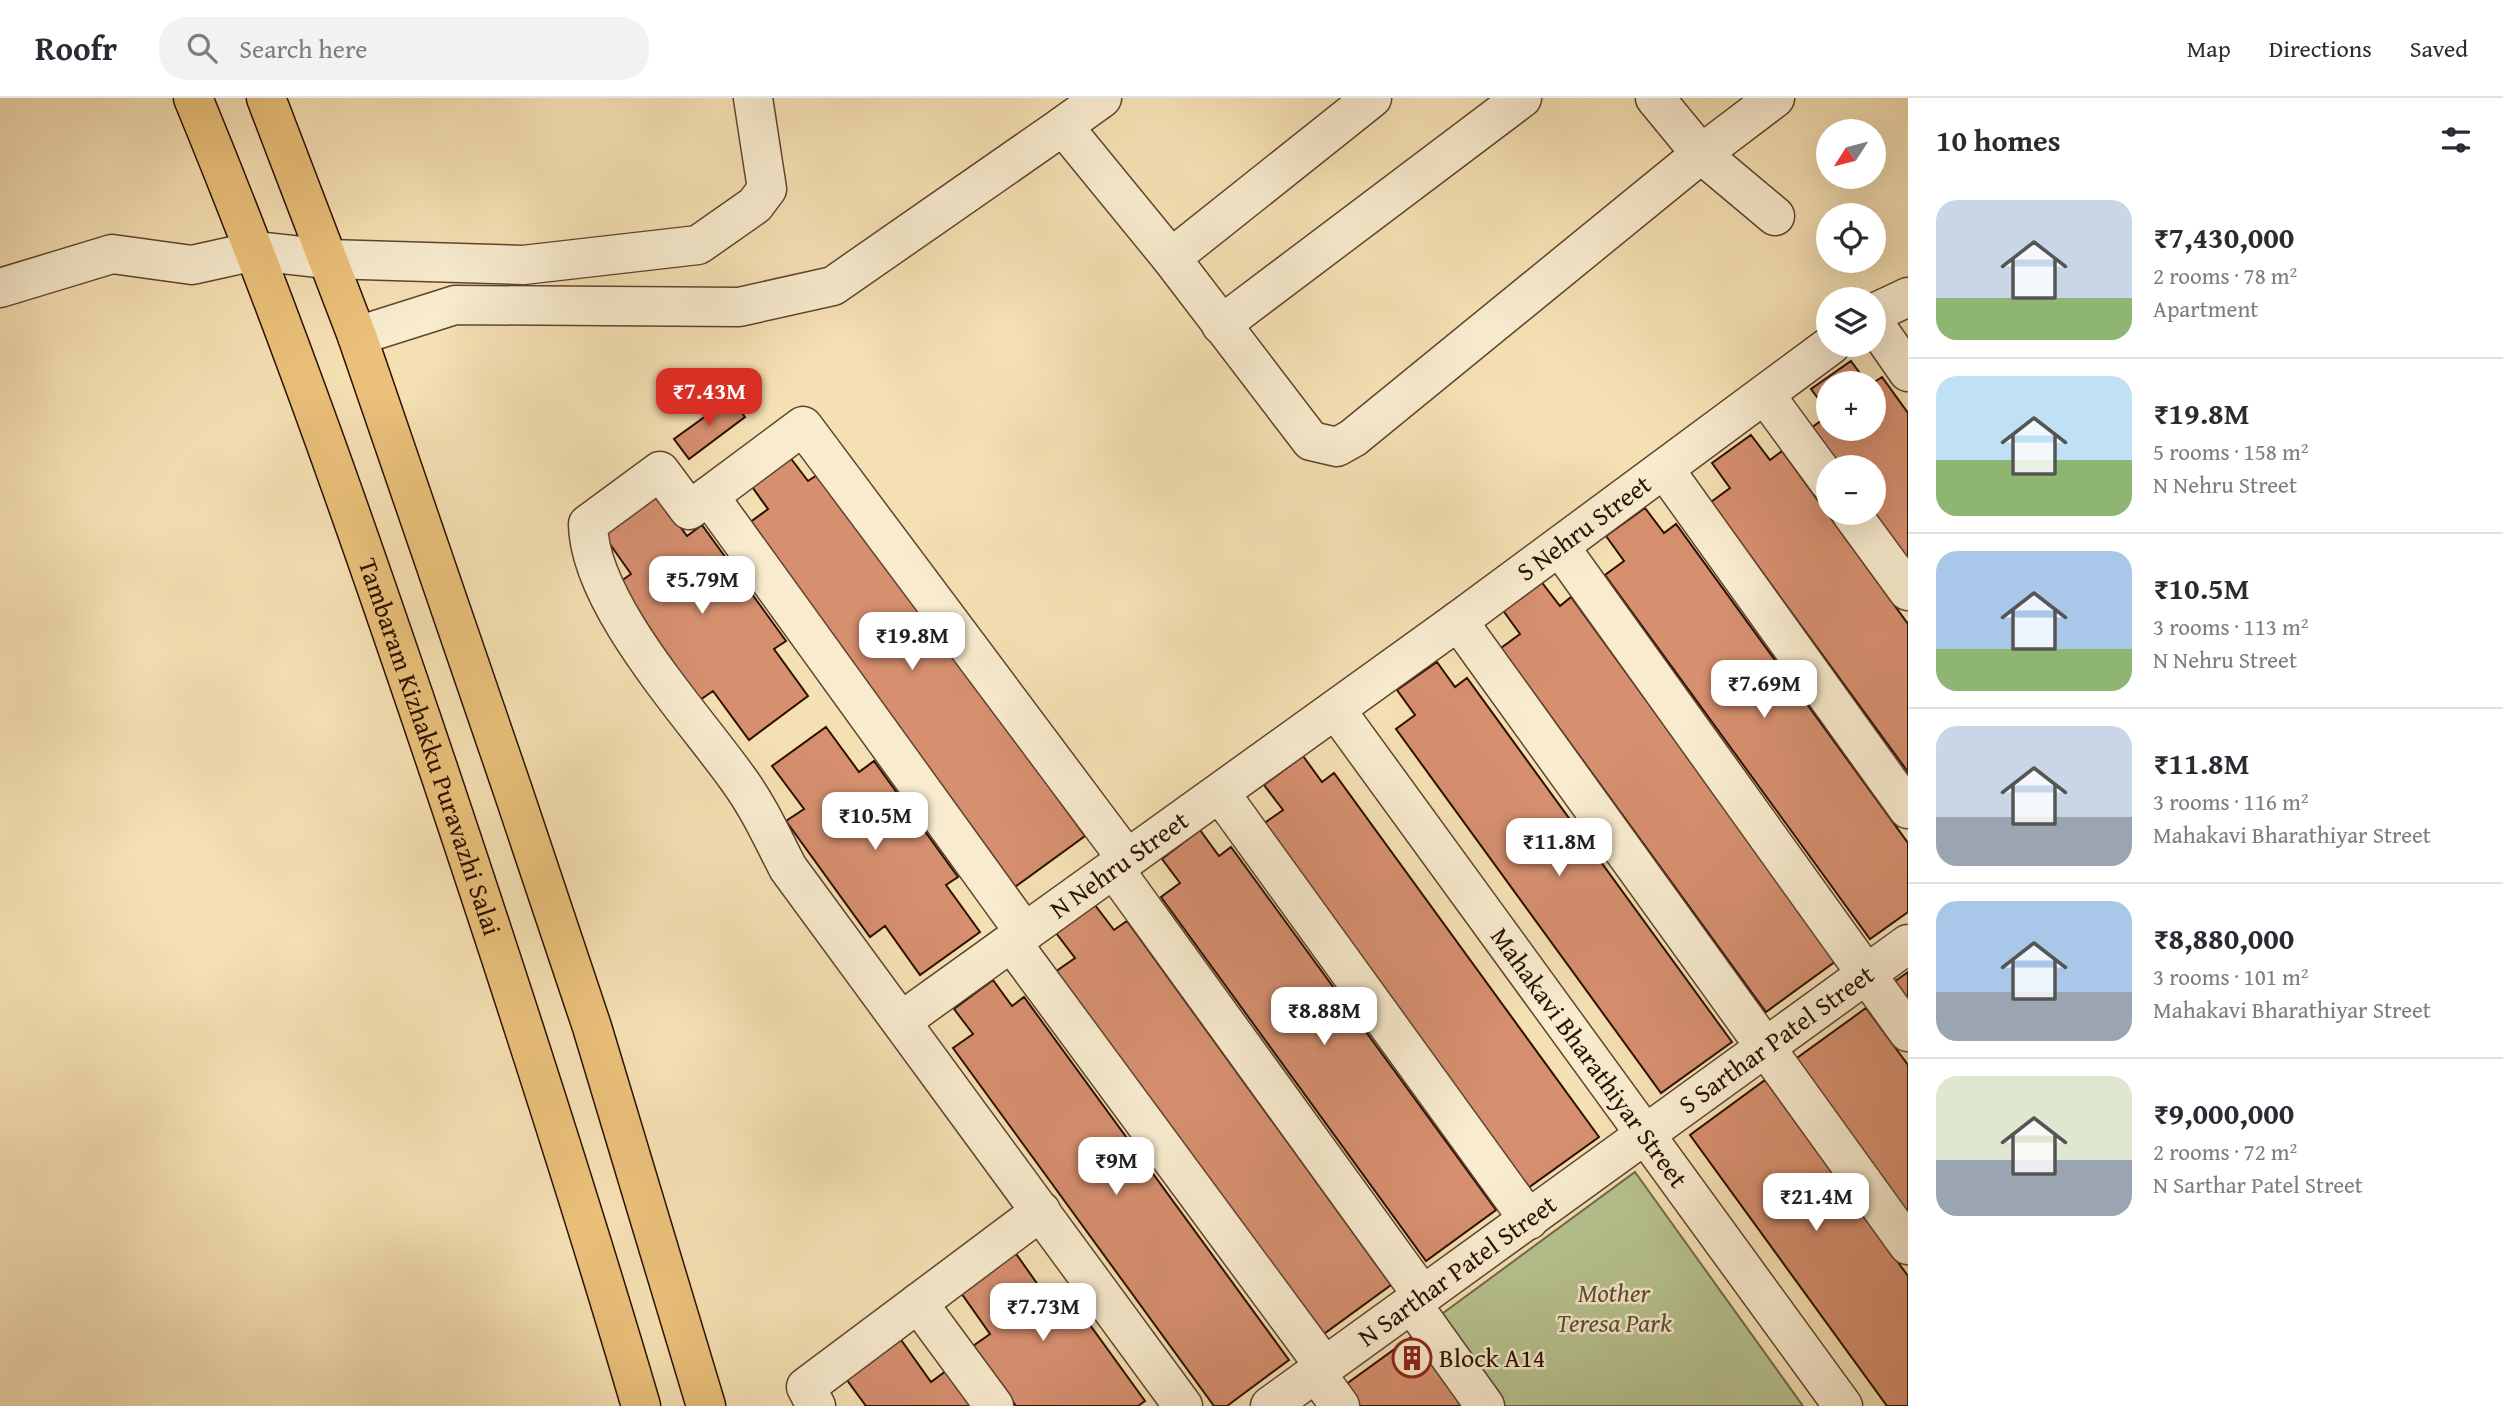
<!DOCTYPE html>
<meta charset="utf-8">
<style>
body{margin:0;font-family:"Gentium Book Plus",serif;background:#f2f2f3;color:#2b2b33;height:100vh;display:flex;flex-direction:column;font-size:26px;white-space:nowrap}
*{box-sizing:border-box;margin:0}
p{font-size:23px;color:#7c7c81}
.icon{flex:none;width:38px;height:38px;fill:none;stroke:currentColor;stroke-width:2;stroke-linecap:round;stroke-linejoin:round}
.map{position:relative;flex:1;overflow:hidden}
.drawer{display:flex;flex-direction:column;background:#fff;width:595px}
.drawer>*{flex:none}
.needle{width:46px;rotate:234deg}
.tools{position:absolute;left:1816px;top:21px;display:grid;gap:14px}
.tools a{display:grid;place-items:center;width:70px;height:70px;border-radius:50%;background:#fff;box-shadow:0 7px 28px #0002;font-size:35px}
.price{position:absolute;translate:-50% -60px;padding:0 16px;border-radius:14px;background:#fff;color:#222;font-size:23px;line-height:46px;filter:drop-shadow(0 2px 4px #0008)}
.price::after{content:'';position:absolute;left:50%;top:42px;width:21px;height:16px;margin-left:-10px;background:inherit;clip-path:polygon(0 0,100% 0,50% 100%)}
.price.on{background:#d93025;color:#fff}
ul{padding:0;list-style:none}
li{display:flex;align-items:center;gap:21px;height:175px;padding:0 28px}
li+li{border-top:2px solid #e1e1e2}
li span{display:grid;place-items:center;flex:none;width:196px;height:140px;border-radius:21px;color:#555}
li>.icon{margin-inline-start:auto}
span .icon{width:84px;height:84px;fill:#fffc;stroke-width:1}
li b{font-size:30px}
h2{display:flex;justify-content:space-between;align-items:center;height:84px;padding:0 28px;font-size:30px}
header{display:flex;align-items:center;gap:42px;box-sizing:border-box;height:98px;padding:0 35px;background:#fff;border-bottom:2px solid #e1e1e2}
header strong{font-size:33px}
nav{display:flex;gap:38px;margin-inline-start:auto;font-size:24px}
.search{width:490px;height:63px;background:#f2f2f3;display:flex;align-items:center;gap:18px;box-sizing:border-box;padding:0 24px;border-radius:28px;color:#7c7c81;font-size:26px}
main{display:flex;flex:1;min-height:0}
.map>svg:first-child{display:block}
.green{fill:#b7c390;stroke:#716a49;stroke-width:2}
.building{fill:#d68f6f;stroke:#2b1002;stroke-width:2}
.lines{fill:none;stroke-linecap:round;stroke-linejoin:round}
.minor-casing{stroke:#5e442e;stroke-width:41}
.major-casing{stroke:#2b1002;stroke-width:41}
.minor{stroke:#f8ebce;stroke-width:38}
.major{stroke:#eac07a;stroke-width:38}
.labels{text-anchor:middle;stroke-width:5;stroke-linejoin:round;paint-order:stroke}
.street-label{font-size:26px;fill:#2b1002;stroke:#f8ebce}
.park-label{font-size:26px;font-style:italic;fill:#5c4f34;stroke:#f8ebce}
.poi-label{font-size:26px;fill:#2b1002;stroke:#f8ebce;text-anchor:start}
</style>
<header>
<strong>Roofr</strong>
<div class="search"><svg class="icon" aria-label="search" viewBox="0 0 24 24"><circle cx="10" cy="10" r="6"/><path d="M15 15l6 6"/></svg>Search here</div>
<nav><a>Map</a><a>Directions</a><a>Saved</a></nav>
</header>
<main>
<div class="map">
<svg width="1908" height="1308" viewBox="0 0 1908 1308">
<rect width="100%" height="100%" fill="#f5e0b3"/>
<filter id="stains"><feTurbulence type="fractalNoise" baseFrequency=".00286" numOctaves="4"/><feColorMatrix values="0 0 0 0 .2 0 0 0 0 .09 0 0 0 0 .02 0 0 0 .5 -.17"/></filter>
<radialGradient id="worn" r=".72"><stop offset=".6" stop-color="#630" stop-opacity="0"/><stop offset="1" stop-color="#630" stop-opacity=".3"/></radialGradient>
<path class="green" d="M1635,1074L1803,1308H1498L1435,1221Z"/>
<path class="building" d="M1851,263L1867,285H1829V315L1811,291Z
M1882,279L1908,315V464L1874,415V369H1839L1811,330L1829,317V331H1874L1873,285Z
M731,300L745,319L689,361L674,341Z
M1751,337L1770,362L1782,353L1908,526V674L1711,404L1730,390L1712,365Z
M789,358L808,383L820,375L1085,738L1015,789L749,425L768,411L750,386Z
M655,394L687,438L702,427L786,543L774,551L808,598L749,642L713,593L697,604L614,488L631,476L600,432Z
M1645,410L1664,435L1676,426L1908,745V814L1870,841L1605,477L1624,463L1606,438Z
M1540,482L1560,508L1571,499L1836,863L1766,914L1501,550L1520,536L1502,511Z
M1437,564L1455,589L1467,580L1732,944L1661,995L1396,631L1415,617L1397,592Z
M826,629L859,674L874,663L958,779L946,787L980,834L920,877L885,828L870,839L786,723L804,711L772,668Z
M1303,658L1322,684L1334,675L1599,1039L1528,1090L1263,726L1283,712L1264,687Z
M1200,732L1219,758L1231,749L1496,1112L1426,1163L1161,799L1180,785L1162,761Z
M1095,807L1114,832L1127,823L1391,1187L1321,1238L1055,874L1075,860L1056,835Z
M1908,874V903L1894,884Z
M993,882L1012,908L1024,899L1289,1262L1227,1308H1214L953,950L973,936L954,911Z
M1866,910L1908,967V1127L1790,965Z
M1765,982L1908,1178V1308H1887L1690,1037Z
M1014,1153L1046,1198L1061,1187L1145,1303L1138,1308H1016L973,1248L990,1236L959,1192Z
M1421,1232L1476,1308H1360L1345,1287Z
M899,1239L931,1284L946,1273L972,1308H866L844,1278Z"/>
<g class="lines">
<defs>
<g id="minor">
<path d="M1102,0L1063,28L1171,160L1311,343L1337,349L1353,340L1701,56L1775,0"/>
<path d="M1655,0L1701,56L1775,118"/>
<path d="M1171,160L1372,0"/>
<path d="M0,190L112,156L192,167L255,153L328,161L523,167L698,147L755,107L767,91L753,0"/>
<path d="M1874,215L1908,199"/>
<path d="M1874,225L1908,274"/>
<path d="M1221,227L1522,0"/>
<path d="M357,238L455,207L739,209L833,188L1063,28"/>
<path d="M1766,298L1829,384"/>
<path d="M1665,372L1908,711"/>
<path d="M709,398L689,412L660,373L588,426C589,506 691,615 738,681C758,708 772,739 788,770L1183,1308"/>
<path d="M1851,415L1908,493"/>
<path d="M1560,449L1908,934"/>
<path d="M1458,523L1908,1147"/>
<path id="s1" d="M1336,612L1843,1308"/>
<path d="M1220,695L1529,1122"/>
<path d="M1114,771L1423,1198"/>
<path d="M1025,835L709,398L803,328L1127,761"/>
<path d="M1012,845L1325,1269"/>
<path id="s2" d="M903,922L1458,523L1831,247"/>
<path d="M918,1205L994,1308"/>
<path d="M1412,1206L1485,1308"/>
<path d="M1316,1275L1340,1308"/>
<path d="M816,1308L806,1289L1041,1113"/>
<path id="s3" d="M1270,1308L1908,846"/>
</g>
<g id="major">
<path id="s4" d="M193,0C285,223 364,450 441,679C511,888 579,1097 641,1308"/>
<path d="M266,0L357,238L512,690L592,929L706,1308"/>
</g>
</defs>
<use href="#minor" class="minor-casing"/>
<use href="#major" class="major-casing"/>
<use href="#minor" class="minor"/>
<use href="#major" class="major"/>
</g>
<defs>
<symbol id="building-ring" viewBox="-11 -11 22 22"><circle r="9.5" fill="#f8ebce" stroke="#8f2418" stroke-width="1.5"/><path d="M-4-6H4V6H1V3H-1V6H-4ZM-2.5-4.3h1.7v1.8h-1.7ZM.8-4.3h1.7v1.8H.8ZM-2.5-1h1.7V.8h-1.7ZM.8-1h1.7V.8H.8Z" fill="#8f2418"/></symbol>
</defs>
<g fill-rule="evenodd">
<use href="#building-ring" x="1390" y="1238" width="44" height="44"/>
</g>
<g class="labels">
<g class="street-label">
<text dy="9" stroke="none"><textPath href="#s2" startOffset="840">S Nehru Street</textPath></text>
<text dy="9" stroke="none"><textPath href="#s4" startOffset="691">Tambaram Kizhakku Puravazhi Salai</textPath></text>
<text dy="9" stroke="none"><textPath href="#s2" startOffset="266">N Nehru Street</textPath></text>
<text dy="9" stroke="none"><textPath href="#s3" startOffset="625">S Sarthar Patel Street</textPath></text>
<text dy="9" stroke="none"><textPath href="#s1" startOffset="430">Mahakavi Bharathiyar Street</textPath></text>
<text dy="9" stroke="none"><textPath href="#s3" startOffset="231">N Sarthar Patel Street</textPath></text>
</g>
<g class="park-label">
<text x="1614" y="1204">Mother<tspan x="1614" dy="30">Teresa Park</tspan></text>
</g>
<g class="poi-label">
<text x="1439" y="1269">Block A14</text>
</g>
</g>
<rect width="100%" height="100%" filter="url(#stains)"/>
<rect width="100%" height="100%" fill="url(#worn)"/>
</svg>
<div class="tools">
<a><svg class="needle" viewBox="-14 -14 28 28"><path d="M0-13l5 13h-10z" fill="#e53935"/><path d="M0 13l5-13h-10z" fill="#7c7c81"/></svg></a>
<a><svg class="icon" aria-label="locate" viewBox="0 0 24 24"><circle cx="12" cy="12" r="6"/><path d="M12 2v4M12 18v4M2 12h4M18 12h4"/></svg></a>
<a><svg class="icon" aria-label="layers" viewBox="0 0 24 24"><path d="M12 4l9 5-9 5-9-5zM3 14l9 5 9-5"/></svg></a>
<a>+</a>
<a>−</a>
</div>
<b class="price on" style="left:709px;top:330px">₹7.43M</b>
<b class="price" style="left:702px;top:518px">₹5.79M</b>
<b class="price" style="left:912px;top:574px">₹19.8M</b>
<b class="price" style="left:1764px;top:622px">₹7.69M</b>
<b class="price" style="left:875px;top:754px">₹10.5M</b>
<b class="price" style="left:1559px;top:780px">₹11.8M</b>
<b class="price" style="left:1324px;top:949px">₹8.88M</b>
<b class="price" style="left:1116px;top:1099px">₹9M</b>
<b class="price" style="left:1816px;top:1135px">₹21.4M</b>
<b class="price" style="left:1043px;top:1245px">₹7.73M</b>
</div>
<section class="drawer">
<h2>10 homes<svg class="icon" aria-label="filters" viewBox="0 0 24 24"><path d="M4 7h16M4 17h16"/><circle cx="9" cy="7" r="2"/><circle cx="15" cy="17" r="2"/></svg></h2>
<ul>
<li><span style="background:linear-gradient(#c9d6e8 70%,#8fb573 0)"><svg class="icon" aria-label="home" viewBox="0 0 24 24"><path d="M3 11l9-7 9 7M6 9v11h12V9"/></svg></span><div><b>₹7,430,000</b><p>2 rooms · 78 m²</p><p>Apartment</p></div></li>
<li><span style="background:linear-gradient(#bfe0f5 60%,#8fb573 0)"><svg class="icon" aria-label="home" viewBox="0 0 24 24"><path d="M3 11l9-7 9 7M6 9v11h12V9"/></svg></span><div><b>₹19.8M</b><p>5 rooms · 158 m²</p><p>N Nehru Street</p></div></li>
<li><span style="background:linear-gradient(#a9c7e8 70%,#8fb573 0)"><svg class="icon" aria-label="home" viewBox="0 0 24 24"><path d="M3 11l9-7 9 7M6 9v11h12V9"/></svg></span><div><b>₹10.5M</b><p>3 rooms · 113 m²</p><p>N Nehru Street</p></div></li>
<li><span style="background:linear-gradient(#c9d6e8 65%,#9aa5b1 0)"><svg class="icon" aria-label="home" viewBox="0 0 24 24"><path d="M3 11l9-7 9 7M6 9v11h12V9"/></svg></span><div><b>₹11.8M</b><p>3 rooms · 116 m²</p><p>Mahakavi Bharathiyar Street</p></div></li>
<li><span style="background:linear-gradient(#a9c7e8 65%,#9aa5b1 0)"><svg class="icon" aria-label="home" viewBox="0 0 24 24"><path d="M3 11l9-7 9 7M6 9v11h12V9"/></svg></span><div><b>₹8,880,000</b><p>3 rooms · 101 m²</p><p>Mahakavi Bharathiyar Street</p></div></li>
<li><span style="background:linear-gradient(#dfe7d0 60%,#9aa5b1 0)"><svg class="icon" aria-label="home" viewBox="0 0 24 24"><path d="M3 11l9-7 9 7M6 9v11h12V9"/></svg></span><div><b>₹9,000,000</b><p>2 rooms · 72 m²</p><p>N Sarthar Patel Street</p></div></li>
</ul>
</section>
</main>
